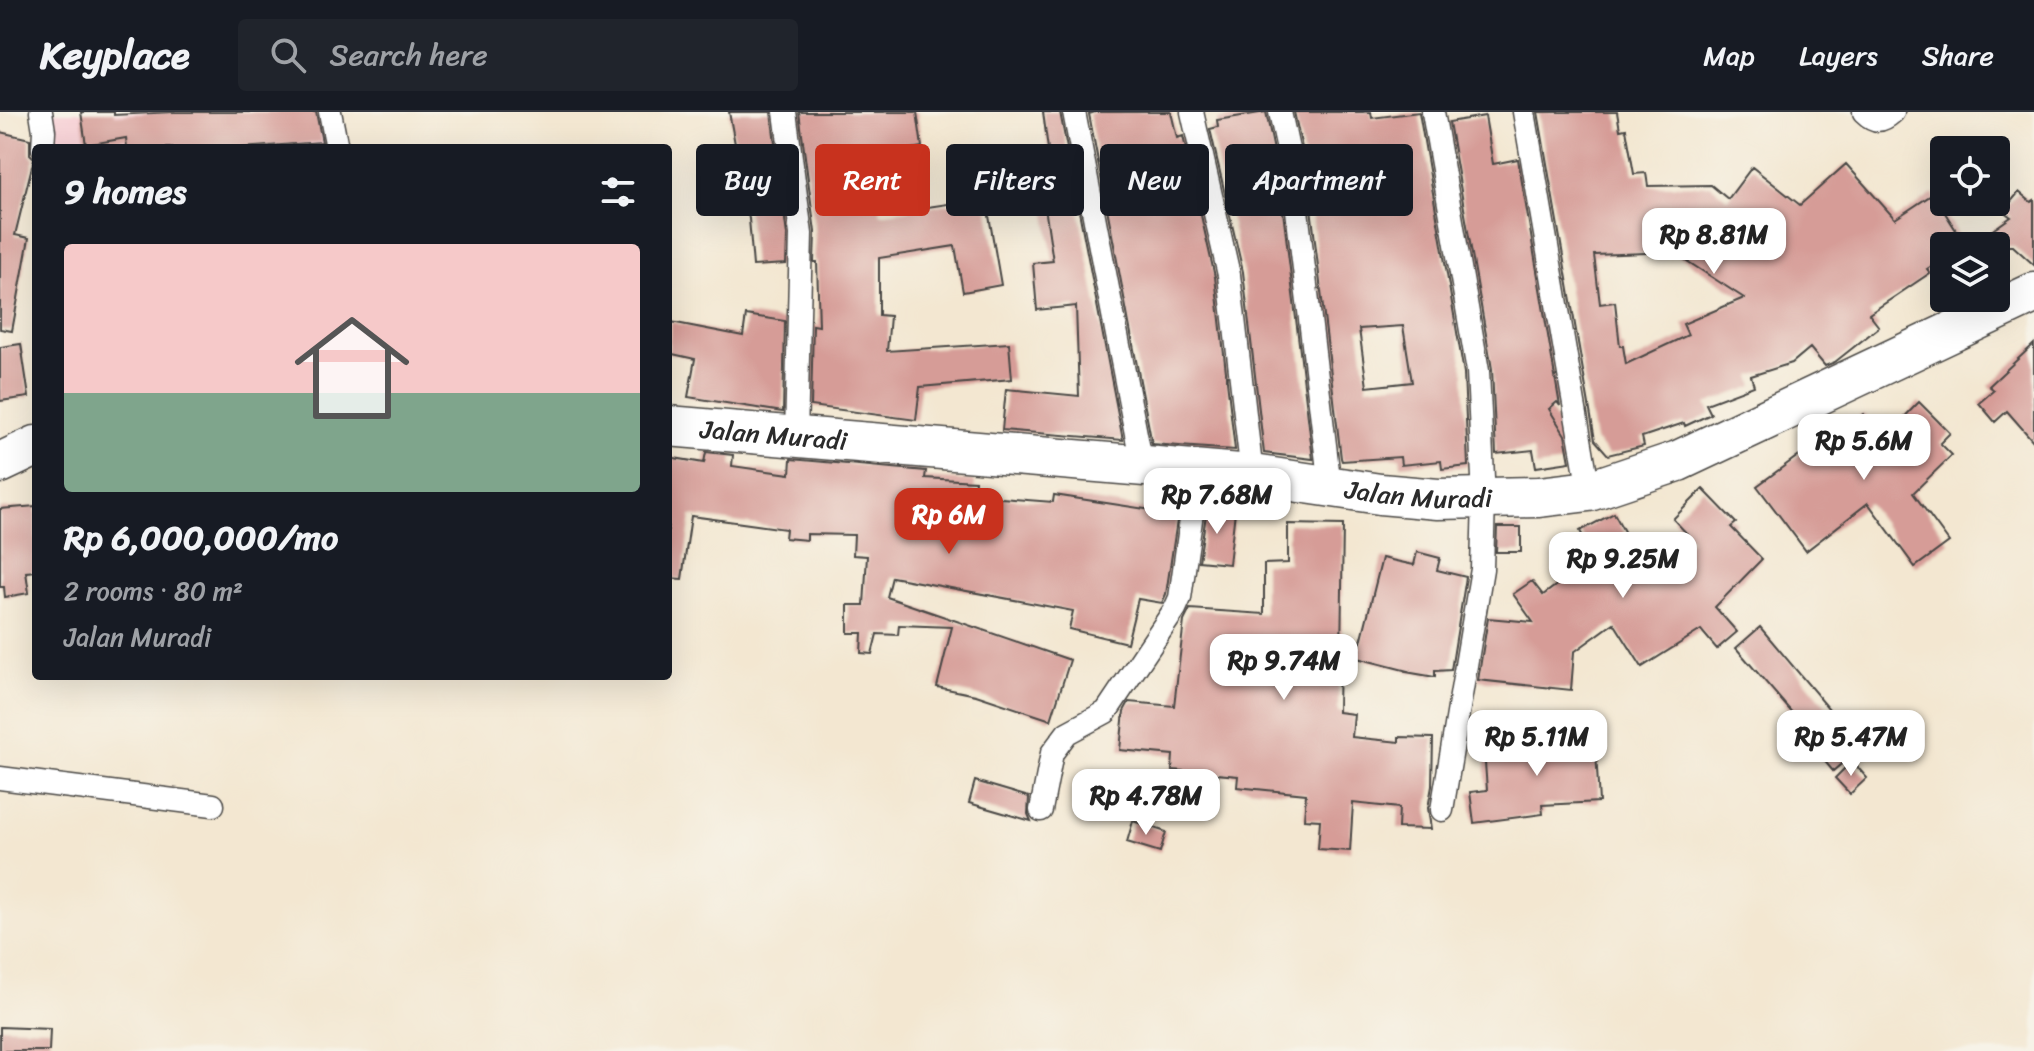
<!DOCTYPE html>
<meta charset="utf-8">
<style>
body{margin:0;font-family:Sriracha,sans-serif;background:#20242c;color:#f1f3f6;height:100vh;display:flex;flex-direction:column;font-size:30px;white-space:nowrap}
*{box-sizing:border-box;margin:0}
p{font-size:26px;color:#9ea1a6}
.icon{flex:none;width:44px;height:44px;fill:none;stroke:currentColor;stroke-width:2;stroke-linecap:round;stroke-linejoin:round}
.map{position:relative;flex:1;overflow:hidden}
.drawer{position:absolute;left:32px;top:32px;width:640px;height:536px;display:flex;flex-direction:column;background:#171b24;border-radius:8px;box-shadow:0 8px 32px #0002}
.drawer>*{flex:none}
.hud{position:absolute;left:696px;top:32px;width:760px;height:72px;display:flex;gap:16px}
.fabs{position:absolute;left:1930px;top:24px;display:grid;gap:16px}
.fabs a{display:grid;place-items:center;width:80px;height:80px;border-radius:8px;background:#171b24;box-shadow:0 8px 32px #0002;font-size:40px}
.price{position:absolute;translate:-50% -68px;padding:0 18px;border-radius:16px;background:#fff;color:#222;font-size:26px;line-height:52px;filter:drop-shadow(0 2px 4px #0008)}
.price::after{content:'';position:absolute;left:50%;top:48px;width:24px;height:18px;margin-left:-12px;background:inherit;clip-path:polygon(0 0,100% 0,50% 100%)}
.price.current{background:#c8321e;color:#fff}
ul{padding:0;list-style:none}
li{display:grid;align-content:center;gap:16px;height:424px;padding:0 32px}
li+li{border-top:2px solid #363941}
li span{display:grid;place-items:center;height:248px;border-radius:8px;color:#555}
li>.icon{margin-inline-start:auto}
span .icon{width:144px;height:144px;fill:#fffc;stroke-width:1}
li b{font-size:34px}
h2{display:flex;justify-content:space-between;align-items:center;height:96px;padding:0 32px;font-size:34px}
.pill{padding:0 28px;border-radius:8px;background:#171b24;box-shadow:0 8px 32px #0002;font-size:28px;line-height:72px}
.pill.current{background:#c8321e;color:#fff}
header{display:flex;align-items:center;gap:48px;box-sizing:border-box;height:112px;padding:0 40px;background:#171b24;border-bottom:2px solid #363941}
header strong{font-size:38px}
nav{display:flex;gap:44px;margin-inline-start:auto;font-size:28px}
.search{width:560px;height:72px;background:#20242c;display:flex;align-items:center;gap:20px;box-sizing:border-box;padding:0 28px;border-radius:8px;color:#9ea1a6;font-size:30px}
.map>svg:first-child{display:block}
.built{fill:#f7cfd5}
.building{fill:#d69c97;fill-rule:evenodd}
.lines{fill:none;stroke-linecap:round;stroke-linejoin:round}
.street-casing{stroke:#494744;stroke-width:25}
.highway-casing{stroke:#494744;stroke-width:43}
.street{stroke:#fff;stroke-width:22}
.highway{stroke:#fff;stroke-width:40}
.labels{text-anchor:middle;stroke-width:8;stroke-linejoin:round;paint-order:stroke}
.street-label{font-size:26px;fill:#2b2b2b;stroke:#f7f3e8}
</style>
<header>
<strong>Keyplace</strong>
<div class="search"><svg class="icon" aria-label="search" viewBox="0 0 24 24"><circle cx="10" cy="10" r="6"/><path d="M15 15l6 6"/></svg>Search here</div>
<nav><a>Map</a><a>Layers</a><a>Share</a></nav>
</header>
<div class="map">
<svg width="2034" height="939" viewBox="0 0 2034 939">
<rect width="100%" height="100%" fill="#f7f3e8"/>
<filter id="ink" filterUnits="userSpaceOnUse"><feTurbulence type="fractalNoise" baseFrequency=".0125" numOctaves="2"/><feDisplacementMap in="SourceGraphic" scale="16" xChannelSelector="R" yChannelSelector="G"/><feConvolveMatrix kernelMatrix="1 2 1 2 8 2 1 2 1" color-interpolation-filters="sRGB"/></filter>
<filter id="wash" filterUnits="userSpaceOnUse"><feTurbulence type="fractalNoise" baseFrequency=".006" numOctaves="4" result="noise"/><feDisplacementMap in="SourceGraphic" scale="32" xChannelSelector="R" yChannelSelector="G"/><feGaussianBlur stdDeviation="1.8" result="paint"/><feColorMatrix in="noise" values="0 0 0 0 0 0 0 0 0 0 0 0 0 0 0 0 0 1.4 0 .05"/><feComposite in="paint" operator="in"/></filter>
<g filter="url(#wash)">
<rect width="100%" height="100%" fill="#f3e7d1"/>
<path class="built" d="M48,0H328L334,36H49Z"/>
<g id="blocks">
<path class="building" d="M81,0H114V3L174,0H316L322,30L241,36H127L126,26L86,33Z
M729,0H771L787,123L786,152L753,154L749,107Z
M799,0H917L922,35L874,43L880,102L955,91L954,80L1000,74L1003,96L988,98L1001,173L963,180L955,134L879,146V203L890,204L887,239L1009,231L1012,267L920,275L916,308L811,294L813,213L819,214L817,150H814L815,120Z
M1043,0H1060L1123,328L1002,318L1006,277L1079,284L1076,194L1037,198L1033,151L1053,149L1042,75L1053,74Z
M1095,0H1171L1177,26L1183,24L1215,165L1235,338L1152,332L1089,2Z
M1266,0L1278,58L1313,347L1264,341L1243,160L1210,17L1218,15L1217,8Z
M1294,0H1371L1372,6L1419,0L1464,261L1468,354L1442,357L1441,349L1401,353L1400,345L1342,349L1341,346L1306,54ZM1403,214L1412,270L1367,275L1359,217Z
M1538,0H1617L1620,18L1626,17L1634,62L1646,61L1648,74L1711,73L1728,87L1752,55L1800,93L1846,52L1895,107L1933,82L1966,134H1944V146L1927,157L1930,161L1869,202L1879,215L1835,250L1825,254L1810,236L1792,251L1751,264L1754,274L1706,292L1711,302L1685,314L1684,311L1642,325L1644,334L1608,343L1595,328ZM1673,140L1744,186L1683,212L1688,223L1626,252L1623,234H1620L1615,190L1600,192L1594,143Z
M1485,4L1493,52L1518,47L1560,294L1557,290L1549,297L1565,323L1570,350L1536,355L1533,338L1496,342L1492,257L1449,10Z
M0,20L30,27V42L34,46L15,123L29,126L12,219L0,217Z
M2019,80L2031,90L2034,88V153L2013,134H1970L2011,105L2003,99Z
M746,203L785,209L783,300L688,285L695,247L668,241L671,210L743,224Z
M21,232L29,285L0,289V235Z
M2034,232V330L2007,299L1995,310L1979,291L1994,278L1989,274Z
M1919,290L1950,321L1940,331L1952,343L1913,381L1949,430L1915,455L1868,391L1806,439L1757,374L1821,327L1864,302L1880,330Z
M706,340L733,343L732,354L790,362L791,347L926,359L925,366L975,369L974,384L1053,390L1054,383L1178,402L1166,482L1162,491L1138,487L1127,531L1069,517L1073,499L892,465L887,485L1070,548L1051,608L976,583L937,575L952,515L899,513L898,523L877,522L872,542L861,541L862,521H848V493H864L867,444L853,443L854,423L807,422V428L785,426L786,417L691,404L682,467L668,466V345L704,351Z
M1703,377L1736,411L1731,415L1762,447L1715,495L1737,520L1717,537L1701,518L1642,555L1614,511L1574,540L1571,578L1478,568L1488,506L1533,510L1513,482L1532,469L1543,483L1594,445L1580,419L1614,401L1633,436L1636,434L1653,462L1692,427L1673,407Z
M36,394V459L26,460L29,481L5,485L4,475H0V397Z
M1207,396L1235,399L1229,452L1199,449Z
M1288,412L1343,413L1341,542L1339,541L1338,600L1354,602L1352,625L1399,630V625L1433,626L1432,674L1428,696L1431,717L1398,716L1399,696L1353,691L1350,739L1318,737L1320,708L1304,707L1306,682L1237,675L1238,664L1172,658L1173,643L1120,638L1124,599L1129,590L1174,594L1184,509L1190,497L1264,502V452L1288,451Z
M1497,415H1521V440H1496Z
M1417,440L1440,446L1437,458L1466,465L1451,558L1435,559V565L1406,560L1408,559L1357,546L1382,446L1414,453Z
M1760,515L1861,635L1833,659L1790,608L1795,604L1736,536Z
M1595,624L1599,690L1542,693L1543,702L1474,711L1470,680L1487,678L1484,637L1522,633V627Z
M1852,649L1867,666L1850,682L1835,666Z
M975,669L1029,685L1028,702L1031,709L969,691Z
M1133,709L1166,720L1160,740L1127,730Z
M0,915L50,917L49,939H0Z"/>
</g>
</g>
<g filter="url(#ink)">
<use href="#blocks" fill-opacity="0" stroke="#494744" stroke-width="2"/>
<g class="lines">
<defs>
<path id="street" d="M41,0L44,19L43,36
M330,0L337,36
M785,0L801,122L796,325
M1074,0L1142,353
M1192,0L1229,163L1252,363
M1280,0L1292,56L1330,375
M1433,0L1478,259L1484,387L1482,457L1442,698
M1524,0L1589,379
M1864,0C1875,11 1882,10 1893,0
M0,666L213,693
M1041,698L1052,641L1067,621L1106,600L1175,497L1180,486L1198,358"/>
<g id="highway">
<path id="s1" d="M668,314L1252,363L1380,382L1438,387L1539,385L1589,379L1678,349L2034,181"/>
<path d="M0,351L36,334"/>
</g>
</defs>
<use href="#street" class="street-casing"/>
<use href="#highway" class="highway-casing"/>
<use href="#street" class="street"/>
<use href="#highway" class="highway"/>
</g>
</g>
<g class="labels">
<g class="street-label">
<text dy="9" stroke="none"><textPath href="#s1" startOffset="106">Jalan Muradi</textPath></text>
<text dy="9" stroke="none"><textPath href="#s1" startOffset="754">Jalan Muradi</textPath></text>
</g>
</g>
</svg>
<div class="fabs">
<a><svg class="icon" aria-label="locate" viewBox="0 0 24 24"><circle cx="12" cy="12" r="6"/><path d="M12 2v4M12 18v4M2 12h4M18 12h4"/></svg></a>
<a><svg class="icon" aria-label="layers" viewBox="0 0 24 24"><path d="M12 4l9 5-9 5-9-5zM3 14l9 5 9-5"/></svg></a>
</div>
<b class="price" style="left:1714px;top:164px">Rp 8.81M</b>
<b class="price" style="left:1864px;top:370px">Rp 5.6M</b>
<b class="price" style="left:1217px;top:424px">Rp 7.68M</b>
<b class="price current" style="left:949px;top:444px">Rp 6M</b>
<b class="price" style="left:1623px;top:488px">Rp 9.25M</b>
<b class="price" style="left:1284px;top:590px">Rp 9.74M</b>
<b class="price" style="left:1537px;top:666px">Rp 5.11M</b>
<b class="price" style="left:1851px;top:666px">Rp 5.47M</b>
<b class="price" style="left:1146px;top:725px">Rp 4.78M</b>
<div class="hud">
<a class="pill">Buy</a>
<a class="pill current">Rent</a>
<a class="pill">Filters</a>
<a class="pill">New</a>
<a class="pill">Apartment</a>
</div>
<section class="drawer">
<h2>9 homes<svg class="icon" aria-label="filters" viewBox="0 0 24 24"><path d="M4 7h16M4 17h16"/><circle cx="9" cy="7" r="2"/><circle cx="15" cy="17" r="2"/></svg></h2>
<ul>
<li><span style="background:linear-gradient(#f6c9c9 60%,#7fa58c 0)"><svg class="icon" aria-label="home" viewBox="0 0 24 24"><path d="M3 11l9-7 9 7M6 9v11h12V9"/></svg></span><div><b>Rp 6,000,000/mo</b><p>2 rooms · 80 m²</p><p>Jalan Muradi</p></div></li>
</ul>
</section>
</div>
